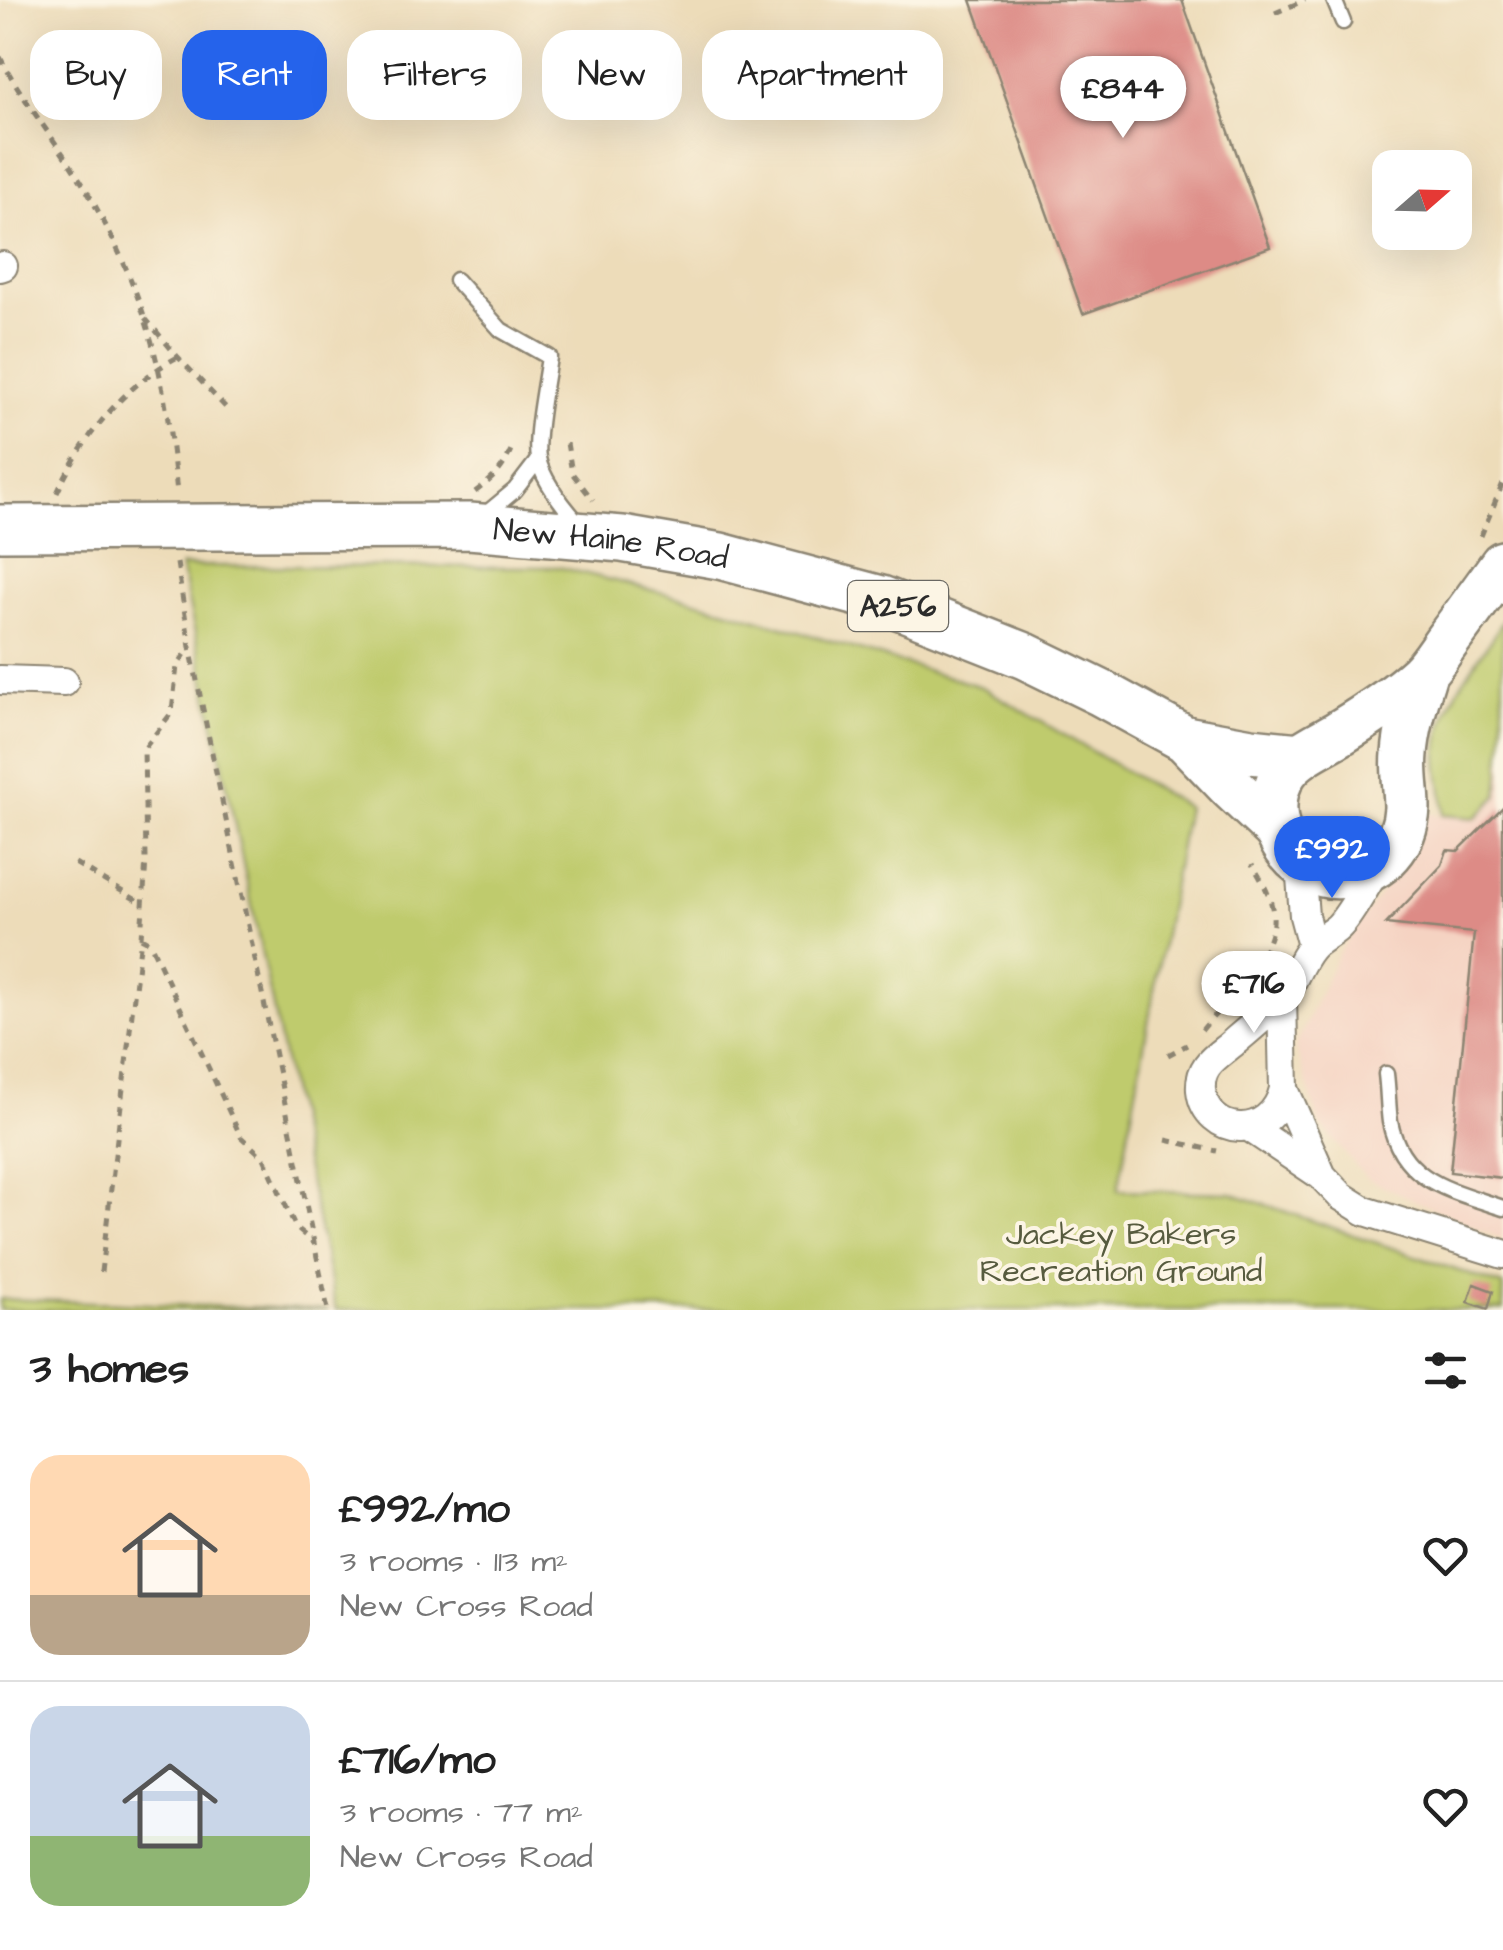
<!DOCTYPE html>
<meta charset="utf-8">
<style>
body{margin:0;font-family:"Architects Daughter",sans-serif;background:#f6f6f6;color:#222;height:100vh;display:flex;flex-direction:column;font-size:38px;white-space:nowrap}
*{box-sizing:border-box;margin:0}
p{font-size:32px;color:#767676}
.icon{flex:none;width:55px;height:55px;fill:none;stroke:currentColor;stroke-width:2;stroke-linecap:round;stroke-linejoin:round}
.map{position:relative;height:1310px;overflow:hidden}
.side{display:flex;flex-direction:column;background:#fff;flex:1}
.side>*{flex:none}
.guide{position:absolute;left:30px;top:30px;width:1000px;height:90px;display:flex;gap:20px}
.needle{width:65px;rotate:70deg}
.controls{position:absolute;left:1372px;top:150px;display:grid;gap:20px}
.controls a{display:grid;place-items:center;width:100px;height:100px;border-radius:20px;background:#fff;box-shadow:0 10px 40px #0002;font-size:50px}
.price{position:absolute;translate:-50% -85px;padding:0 22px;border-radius:35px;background:#fff;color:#222;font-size:32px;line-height:65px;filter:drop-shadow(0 2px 5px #0008)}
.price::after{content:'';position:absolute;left:50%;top:60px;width:30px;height:22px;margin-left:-15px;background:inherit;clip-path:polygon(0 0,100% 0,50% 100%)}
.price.on{background:#2563eb;color:#fff}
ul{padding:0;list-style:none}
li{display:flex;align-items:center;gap:30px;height:250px;padding:0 30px}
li+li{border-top:2px solid #e0e0e0}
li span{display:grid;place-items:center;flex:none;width:280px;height:200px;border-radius:30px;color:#555}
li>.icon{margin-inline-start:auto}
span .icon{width:120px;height:120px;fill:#fffc;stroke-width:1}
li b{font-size:42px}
h2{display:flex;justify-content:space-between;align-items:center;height:120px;padding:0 30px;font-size:42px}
.tag{padding:0 35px;border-radius:30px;background:#fff;box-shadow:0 10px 40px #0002;font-size:35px;line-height:90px}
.tag.on{background:#2563eb;color:#fff}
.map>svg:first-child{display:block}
.built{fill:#f5d3c2}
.green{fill:#bfcb6d;stroke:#757b4c;stroke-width:2.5}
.building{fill:#dd8b86}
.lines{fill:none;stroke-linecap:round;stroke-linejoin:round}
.lane-casing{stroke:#8c8472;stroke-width:19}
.street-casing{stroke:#8c8472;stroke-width:32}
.primary-casing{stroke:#8c8472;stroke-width:50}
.path{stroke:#8c8472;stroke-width:5;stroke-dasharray:8 8;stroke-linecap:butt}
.lane{stroke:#fff;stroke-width:14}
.street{stroke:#fff;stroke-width:28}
.primary{stroke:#fff;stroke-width:45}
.labels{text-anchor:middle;stroke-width:8;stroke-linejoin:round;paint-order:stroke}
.shield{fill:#fcf5e5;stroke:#6a6863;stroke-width:2.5}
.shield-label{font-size:30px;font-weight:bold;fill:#2b2b2b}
.street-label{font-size:32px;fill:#2b2b2b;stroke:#fcf5e5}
.park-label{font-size:32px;fill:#575b3f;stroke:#fcf5e5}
</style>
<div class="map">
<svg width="1503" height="1310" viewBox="0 0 1503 1310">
<rect width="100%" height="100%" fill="#fcf5e5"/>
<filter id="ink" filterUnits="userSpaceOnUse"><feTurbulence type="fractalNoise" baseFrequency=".01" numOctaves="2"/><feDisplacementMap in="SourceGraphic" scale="20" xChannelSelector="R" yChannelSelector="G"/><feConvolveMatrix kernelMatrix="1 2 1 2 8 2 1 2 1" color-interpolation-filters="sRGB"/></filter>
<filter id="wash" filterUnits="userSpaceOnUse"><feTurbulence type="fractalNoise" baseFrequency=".0048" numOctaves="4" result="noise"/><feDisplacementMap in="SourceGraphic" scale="40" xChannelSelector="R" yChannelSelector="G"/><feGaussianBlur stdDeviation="2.25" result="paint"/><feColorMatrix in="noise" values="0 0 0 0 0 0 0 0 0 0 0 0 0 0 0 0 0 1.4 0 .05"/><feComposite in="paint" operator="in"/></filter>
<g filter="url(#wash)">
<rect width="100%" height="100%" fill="#eddcb9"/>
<path class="built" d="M1503,741V1240L1367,1179L1319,1123L1295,1047L1337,955L1413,847L1422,813L1476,818L1498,796Z"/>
<path class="green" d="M181,566L559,567L700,602L982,687L1187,807L1118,1190L1231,1193L1503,1286V1310H336Z
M1503,621V741L1498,796L1476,818L1443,815C1445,793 1437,774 1438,753C1440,702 1477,663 1503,621Z
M0,1299L328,1310H329H0Z"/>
<g id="blocks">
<path class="building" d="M971,0H1182L1270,247L1083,314Z
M1503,807V1178L1450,1172L1474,933L1386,924L1442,865L1447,850L1458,851Z
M1474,1284L1493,1291L1488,1309L1468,1302Z"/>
</g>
</g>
<g filter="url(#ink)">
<use href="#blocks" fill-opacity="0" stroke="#8c8472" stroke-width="2.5"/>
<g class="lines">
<defs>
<path id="lane" d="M1334,0L1343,22
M456,280L501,330L549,357C546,380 534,437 538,458C542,479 565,508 579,524
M486,514L515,490L538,460
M1386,1074C1388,1090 1388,1107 1390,1122C1402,1183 1454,1191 1503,1208"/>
<path id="street" d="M0,267L3,266
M0,680L64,682
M1300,864L1304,916L1312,946
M1282,997L1284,1089L1322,1176
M1284,1089C1271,1143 1206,1136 1201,1090C1199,1064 1218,1056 1234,1042C1250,1028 1271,1012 1284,994C1294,980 1300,961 1311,948C1319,938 1333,934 1341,924C1355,907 1366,885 1378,866
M1249,1127L1322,1176L1341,1196L1365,1211L1503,1254"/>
<g id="primary">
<path id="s1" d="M0,528L469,526L622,539L720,556L881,599L1025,656L1101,693L1185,739L1231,787L1277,830"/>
<path d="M1424,673C1416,700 1407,726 1405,754C1403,772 1407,790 1407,808C1405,843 1383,870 1347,875C1292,883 1254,817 1285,771C1298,753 1322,744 1341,732C1369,715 1397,697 1421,675C1432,664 1440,650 1449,638C1467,614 1485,589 1503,564"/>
<path d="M1185,739L1251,751L1300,756"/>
</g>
</defs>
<use href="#lane" class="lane-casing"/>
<use href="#street" class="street-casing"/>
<use href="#primary" class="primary-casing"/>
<path class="path" d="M1275,13L1305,0
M0,57C24,103 57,142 84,186C108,227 131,274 145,319C163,375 171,434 177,493
M145,318L178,357L230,412
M567,443L572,473L593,500
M475,492C496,476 503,470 513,445
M57,493C82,438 124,385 178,357
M1481,536L1503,483
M177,563L190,647L328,1310
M75,863L143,904
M141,938L150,943L241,1137L264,1158L296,1228L314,1243
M1202,1030C1225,1002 1276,954 1273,916C1272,896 1262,881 1252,864
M1168,1055L1187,1045
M1166,1140L1217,1151
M101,1272L141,938L146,859L144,749L172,712L177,666L190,647"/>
<use href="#lane" class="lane"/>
<use href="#street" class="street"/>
<use href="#primary" class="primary"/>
</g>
</g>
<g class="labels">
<rect class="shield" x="848" y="581" width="100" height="50" rx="8"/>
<g class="shield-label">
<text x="898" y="616">A256</text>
</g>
<g class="street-label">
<text dy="11" stroke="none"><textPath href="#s1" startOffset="612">New Haine Road</textPath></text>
</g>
<g class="park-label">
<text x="1121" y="1244">Jackey Bakers<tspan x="1121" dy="37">Recreation Ground</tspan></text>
</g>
</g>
</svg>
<div class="controls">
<a><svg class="needle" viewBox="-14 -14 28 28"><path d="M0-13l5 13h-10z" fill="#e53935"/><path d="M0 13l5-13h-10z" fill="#767676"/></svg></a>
</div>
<b class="price" style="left:1123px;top:141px">£844</b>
<b class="price on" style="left:1332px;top:901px">£992</b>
<b class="price" style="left:1254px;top:1036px">£716</b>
<div class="guide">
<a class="tag">Buy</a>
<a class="tag on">Rent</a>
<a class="tag">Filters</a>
<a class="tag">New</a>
<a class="tag">Apartment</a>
</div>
</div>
<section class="side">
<h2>3 homes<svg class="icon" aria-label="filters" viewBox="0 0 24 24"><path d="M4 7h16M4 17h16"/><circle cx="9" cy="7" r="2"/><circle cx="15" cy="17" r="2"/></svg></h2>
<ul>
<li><span style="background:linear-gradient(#ffd9b3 70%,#b9a48a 0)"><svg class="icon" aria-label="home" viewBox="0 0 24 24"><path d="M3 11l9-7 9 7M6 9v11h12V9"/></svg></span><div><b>£992/mo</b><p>3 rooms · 113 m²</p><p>New Cross Road</p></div><svg class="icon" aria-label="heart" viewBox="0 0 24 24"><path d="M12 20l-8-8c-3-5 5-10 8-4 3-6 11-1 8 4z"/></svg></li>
<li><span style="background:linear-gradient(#c9d6e8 65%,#8fb573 0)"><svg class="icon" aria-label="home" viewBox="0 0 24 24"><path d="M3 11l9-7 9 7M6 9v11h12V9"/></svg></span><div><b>£716/mo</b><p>3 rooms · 77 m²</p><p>New Cross Road</p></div><svg class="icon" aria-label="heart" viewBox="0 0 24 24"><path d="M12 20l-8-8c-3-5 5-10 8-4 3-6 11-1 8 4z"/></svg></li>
</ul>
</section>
